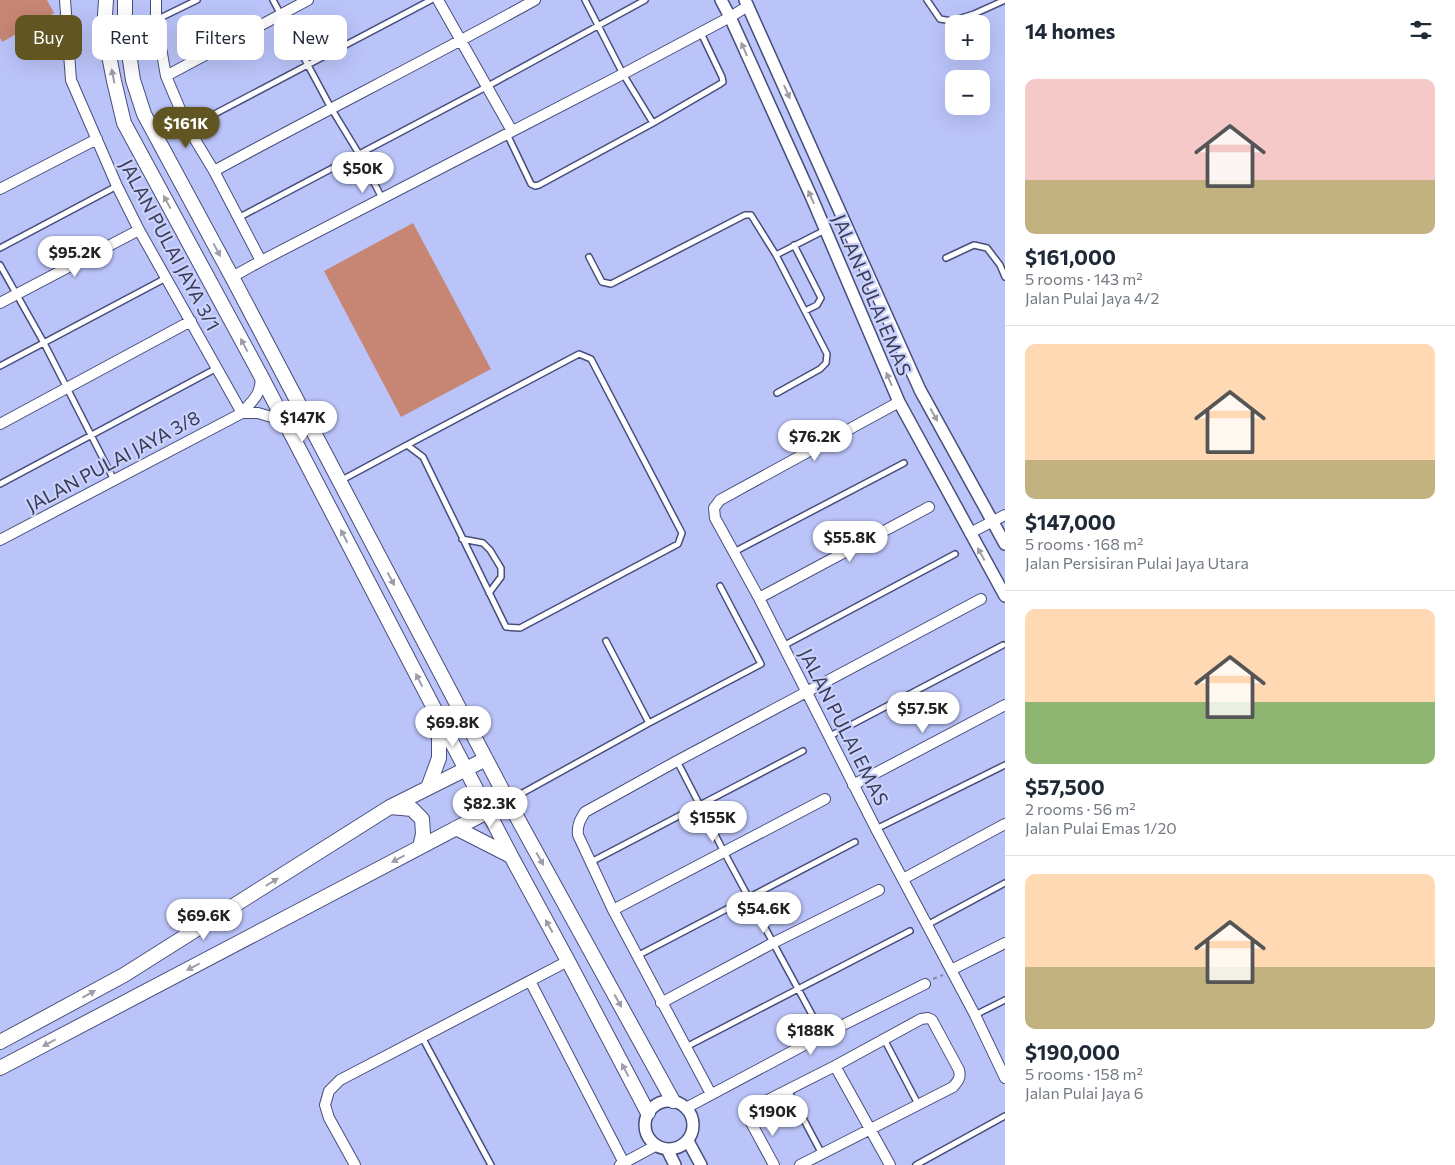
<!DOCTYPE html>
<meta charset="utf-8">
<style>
body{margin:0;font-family:Commissioner,sans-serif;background:#f2f2f3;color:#1f2937;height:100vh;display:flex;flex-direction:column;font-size:19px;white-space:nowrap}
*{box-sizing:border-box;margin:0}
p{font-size:16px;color:#747a83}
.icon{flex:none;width:28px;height:28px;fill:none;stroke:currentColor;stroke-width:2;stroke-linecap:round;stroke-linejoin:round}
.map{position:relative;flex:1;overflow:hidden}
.side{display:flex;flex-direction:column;background:#fff;width:450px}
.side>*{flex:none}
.banner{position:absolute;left:15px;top:15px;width:475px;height:45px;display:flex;gap:10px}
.fabs{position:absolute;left:945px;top:15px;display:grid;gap:10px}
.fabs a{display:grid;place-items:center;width:45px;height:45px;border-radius:10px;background:#fff;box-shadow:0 5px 20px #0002;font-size:25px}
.price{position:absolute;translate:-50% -42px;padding:0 11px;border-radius:18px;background:#fff;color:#222;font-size:16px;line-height:32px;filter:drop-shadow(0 1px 2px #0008)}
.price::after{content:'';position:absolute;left:50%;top:30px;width:15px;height:11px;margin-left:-8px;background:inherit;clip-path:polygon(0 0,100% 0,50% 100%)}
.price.on{background:#615622;color:#fff}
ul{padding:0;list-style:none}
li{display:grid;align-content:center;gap:10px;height:265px;padding:0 20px}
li+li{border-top:1px solid #e0e1e3}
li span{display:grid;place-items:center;height:155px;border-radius:10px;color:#555}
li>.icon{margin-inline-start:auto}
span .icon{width:90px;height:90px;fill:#fffc;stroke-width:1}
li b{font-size:21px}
h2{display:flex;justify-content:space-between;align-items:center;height:60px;padding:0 20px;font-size:21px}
.tag{padding:0 18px;border-radius:10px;background:#fff;box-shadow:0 5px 20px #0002;font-size:18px;line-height:45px}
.tag.on{background:#615622;color:#fff}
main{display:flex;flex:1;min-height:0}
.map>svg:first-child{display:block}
.park{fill:#c68673}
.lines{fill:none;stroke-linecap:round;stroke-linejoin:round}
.service-casing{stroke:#484e7b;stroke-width:8}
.minor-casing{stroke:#484e7b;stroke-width:12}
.tertiary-casing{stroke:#484e7b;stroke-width:14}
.secondary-casing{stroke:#484e7b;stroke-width:16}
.path{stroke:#8289b0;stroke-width:2;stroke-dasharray:4 4;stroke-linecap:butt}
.service{stroke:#fff;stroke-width:5}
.minor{stroke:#fff;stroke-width:10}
.tertiary{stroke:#fff;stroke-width:11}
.secondary{stroke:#fff;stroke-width:14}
.oneway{fill:#9c9da8}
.labels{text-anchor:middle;stroke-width:4.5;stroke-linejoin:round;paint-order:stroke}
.street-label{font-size:19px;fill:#383b51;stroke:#cad2fd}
</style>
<main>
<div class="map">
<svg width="1005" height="1165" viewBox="0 0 1005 1165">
<rect width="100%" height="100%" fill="#bbc4f9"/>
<path class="park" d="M0,0H47L54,13L2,42L0,38Z
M413,223L491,369L401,417L324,271Z"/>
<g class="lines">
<defs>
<path id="service" d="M273,0L331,108L359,154L382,198
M585,0L623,74L653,123
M927,0L940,19L952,21L974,14L1005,0
M156,20L197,0
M188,128L431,0
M507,134L531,184L535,186L539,185L653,123L720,84L723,82L722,77L701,33
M238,218L488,86L645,0
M794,245L821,298L817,305L805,311
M0,248L117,186
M776,255L827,354L826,363L820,369L777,393
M589,257L602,282L611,284L745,215H751L776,255L825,230
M946,258L974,245L987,248L1000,265L1005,277
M0,265L44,343L114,480
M0,366L166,278
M340,481L407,445L423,457L506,627L520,628L678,544L682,533L591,359L579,354L407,445
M0,484L217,368
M462,539L483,543L490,550L501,568V577L489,593
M734,552L904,463
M606,641L649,723
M783,646L955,554
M830,736L1003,645
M677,761L724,852L823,1035
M508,801L649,723L761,664L720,586
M876,829L1005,765
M591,862L803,751
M927,925L1005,883
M637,956L855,842
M975,1015L1005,1000
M422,1037L491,1165
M884,1039L918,1104
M686,1047L910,931
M788,1090L822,1154
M916,1165L1005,1116"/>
<path id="minor" d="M65,0L71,80L117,186L139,230L242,413
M156,0V20L166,76L188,128L214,171L261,261
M438,0L512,131
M166,76L308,0
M214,171C320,113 429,59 535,0
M0,189L97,139
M232,277L261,261L623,74L730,17L748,6
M0,303L139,230
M899,402L720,500L714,508L715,518L759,598L876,829L975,1015L1005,1078
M242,413H258L285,421
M0,424L191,321
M970,533L1005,515
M0,540L242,413C254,398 260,397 261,377
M759,598L929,507
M853,785L1005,705
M903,879L1005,824
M613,910L825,799
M951,970L1005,943
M530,981L624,1163
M661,1003L773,943L879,890
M835,1066L890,1165
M711,1094L613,910L578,835C577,825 580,820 585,812L677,761L981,599
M686,1108L823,1035L925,984
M355,1165L329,1118L325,1105L329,1091L340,1080L568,961
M620,1165L655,1146
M774,1165L748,1117L749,1112L752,1108L835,1066L921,1019L928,1018L932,1020L959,1070C961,1078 958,1081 953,1087L800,1165"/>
<path id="tertiary" d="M721,0L730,17L811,196L899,402L1005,596
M745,0L920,390L1005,544
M645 1125a24 24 0 1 1 48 0a24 24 0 1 1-48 0Z
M688,1141L701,1165
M667,1149L675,1165"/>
<path id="secondary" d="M106,0L104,30L114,81L124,123L261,376L511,856L568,961L648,1113
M125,0V27L133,80L144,114L232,277L508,801L673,1101
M428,788L439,758V738L435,721
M390,807L412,809L422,819L423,834L420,847
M456,828L511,856
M0,1042L124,975L390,807L486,759
M0,1068L508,801"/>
</defs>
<use href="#service" class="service-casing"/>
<use href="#minor" class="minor-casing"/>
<use href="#tertiary" class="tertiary-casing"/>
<use href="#secondary" class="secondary-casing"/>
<path class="path" d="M933,979L943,975"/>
<use href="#service" class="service"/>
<use href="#minor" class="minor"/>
<use href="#tertiary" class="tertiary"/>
<use href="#secondary" class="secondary"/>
</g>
<defs><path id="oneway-solid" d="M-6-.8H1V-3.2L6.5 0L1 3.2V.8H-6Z" transform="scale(1.25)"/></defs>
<g class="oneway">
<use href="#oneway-solid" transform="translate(744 49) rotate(-114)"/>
<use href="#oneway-solid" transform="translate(113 76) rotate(-101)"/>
<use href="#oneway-solid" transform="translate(787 92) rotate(66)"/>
<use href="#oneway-solid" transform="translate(811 197) rotate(-114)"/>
<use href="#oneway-solid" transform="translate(167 202) rotate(-118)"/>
<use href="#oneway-solid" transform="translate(217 250) rotate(62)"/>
<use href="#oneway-solid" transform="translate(244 345) rotate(-118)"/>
<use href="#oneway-solid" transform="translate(889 379) rotate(-113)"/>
<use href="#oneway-solid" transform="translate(934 415) rotate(61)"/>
<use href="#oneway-solid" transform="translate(344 536) rotate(-117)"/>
<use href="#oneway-solid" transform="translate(981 554) rotate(-119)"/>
<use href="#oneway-solid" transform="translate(391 579) rotate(62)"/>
<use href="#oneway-solid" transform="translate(419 680) rotate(-117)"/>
<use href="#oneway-solid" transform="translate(398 859) rotate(152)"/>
<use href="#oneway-solid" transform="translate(540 859) rotate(61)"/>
<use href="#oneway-solid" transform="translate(272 882) rotate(-32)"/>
<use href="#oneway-solid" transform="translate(549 926) rotate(-119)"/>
<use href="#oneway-solid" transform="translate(193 967) rotate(152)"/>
<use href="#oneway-solid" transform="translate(89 994) rotate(-29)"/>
<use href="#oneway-solid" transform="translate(618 1001) rotate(61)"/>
<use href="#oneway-solid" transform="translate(49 1043) rotate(152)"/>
<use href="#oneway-solid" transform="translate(625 1070) rotate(-118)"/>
</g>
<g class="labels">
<g class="street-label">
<text transform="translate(170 245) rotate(62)" y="7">JALAN PULAI JAYA 3/1</text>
<text transform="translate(872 295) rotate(67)" y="7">JALAN PULAI EMAS</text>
<text transform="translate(113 461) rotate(-28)" y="7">JALAN PULAI JAYA 3/8</text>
<text transform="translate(844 727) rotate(63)" y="7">JALAN PULAI EMAS</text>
</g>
</g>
</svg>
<div class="fabs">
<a>+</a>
<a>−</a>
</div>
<b class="price on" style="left:186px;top:149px">$161K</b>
<b class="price" style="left:363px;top:194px">$50K</b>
<b class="price" style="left:75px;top:278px">$95.2K</b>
<b class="price" style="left:303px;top:443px">$147K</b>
<b class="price" style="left:815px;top:462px">$76.2K</b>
<b class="price" style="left:850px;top:563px">$55.8K</b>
<b class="price" style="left:923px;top:734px">$57.5K</b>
<b class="price" style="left:453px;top:748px">$69.8K</b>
<b class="price" style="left:490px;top:829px">$82.3K</b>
<b class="price" style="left:713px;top:843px">$155K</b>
<b class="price" style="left:764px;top:934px">$54.6K</b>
<b class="price" style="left:204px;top:941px">$69.6K</b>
<b class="price" style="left:811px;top:1056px">$188K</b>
<b class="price" style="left:773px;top:1137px">$190K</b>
<div class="banner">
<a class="tag on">Buy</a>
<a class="tag">Rent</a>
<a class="tag">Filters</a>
<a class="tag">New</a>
</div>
</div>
<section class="side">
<h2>14 homes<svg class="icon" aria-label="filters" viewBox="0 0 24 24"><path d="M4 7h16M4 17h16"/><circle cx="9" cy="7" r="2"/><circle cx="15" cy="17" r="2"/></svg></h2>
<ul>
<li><span style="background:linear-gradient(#f6c9c9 65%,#c2b280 0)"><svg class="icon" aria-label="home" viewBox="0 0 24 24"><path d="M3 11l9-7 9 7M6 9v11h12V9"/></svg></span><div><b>$161,000</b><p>5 rooms · 143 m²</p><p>Jalan Pulai Jaya 4/2</p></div></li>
<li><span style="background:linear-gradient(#ffd9b3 75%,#c2b280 0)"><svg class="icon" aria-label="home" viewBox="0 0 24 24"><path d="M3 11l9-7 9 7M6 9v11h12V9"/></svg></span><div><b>$147,000</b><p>5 rooms · 168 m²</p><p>Jalan Persisiran Pulai Jaya Utara</p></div></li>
<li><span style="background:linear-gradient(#ffd9b3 60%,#8fb573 0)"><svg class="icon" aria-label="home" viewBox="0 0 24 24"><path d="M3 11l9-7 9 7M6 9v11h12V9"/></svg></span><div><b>$57,500</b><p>2 rooms · 56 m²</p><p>Jalan Pulai Emas 1/20</p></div></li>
<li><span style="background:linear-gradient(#ffd9b3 60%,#c2b280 0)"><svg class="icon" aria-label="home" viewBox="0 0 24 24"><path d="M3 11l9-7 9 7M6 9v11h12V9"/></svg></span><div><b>$190,000</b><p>5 rooms · 158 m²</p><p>Jalan Pulai Jaya 6</p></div></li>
</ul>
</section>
</main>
